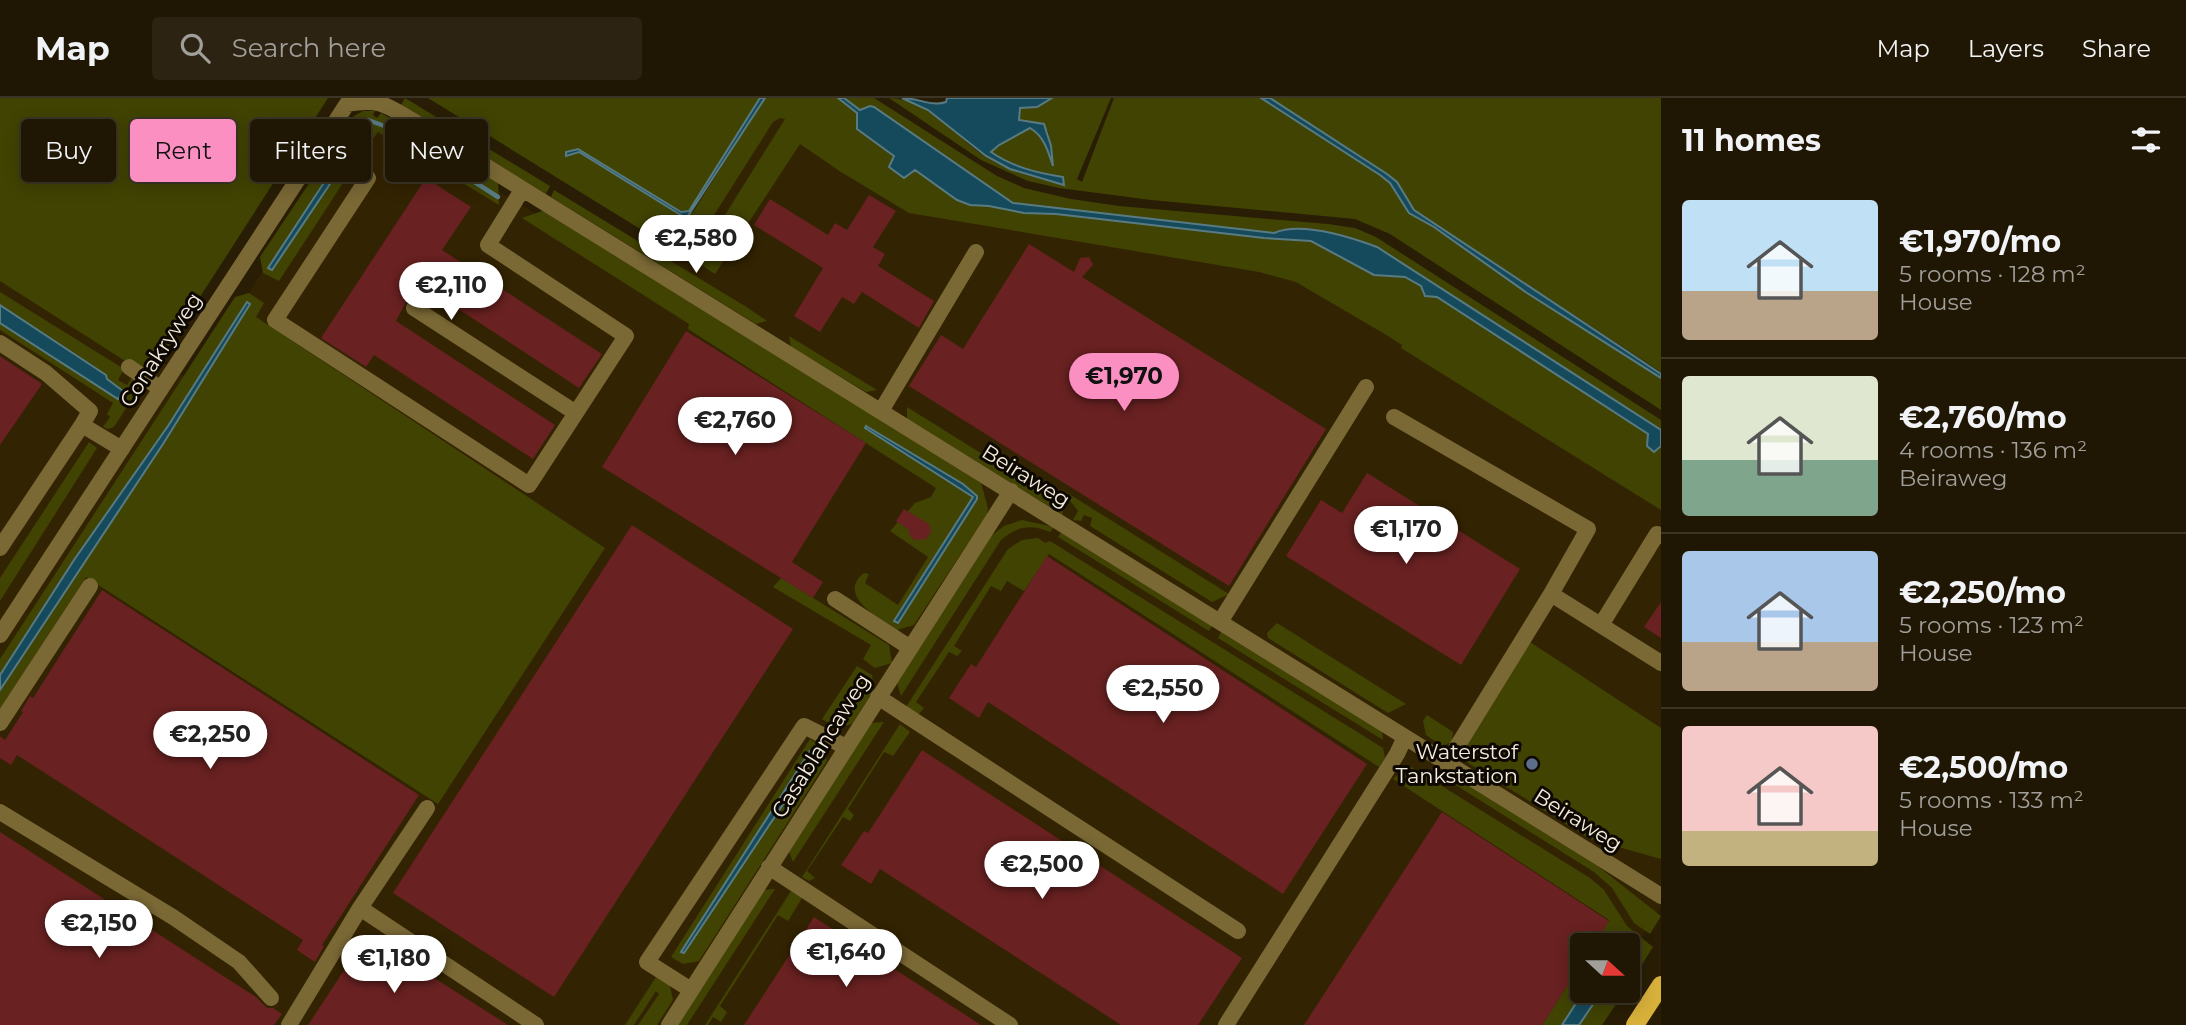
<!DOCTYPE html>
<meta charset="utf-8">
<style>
body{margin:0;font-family:Montserrat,sans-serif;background:#2c2313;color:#f1f3f6;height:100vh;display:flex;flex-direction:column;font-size:26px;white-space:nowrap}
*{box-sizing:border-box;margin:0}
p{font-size:23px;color:#a19f9a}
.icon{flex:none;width:38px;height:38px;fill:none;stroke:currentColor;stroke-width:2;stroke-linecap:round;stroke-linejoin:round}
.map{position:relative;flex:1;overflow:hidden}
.panel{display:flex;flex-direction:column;background:#1f1604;width:525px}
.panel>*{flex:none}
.guide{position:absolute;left:21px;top:21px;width:665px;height:63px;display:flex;gap:14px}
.needle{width:46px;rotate:111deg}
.controls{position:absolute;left:1570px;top:835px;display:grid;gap:14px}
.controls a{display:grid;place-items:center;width:70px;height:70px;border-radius:7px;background:#1f1604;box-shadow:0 4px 18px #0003,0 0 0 2px #3c3526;font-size:35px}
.price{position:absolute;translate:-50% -60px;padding:0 16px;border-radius:24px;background:#fff;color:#222;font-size:23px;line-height:46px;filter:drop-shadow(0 2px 4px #0008)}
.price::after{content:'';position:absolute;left:50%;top:42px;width:21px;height:16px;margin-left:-10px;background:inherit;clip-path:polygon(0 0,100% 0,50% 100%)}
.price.on{background:#fc8fc2;color:#111}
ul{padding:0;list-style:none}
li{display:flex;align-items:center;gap:21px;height:175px;padding:0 21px}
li+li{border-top:2px solid #3c3526}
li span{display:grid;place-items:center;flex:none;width:196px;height:140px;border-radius:7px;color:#555}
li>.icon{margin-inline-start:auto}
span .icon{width:84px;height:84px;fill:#fffc;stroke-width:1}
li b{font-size:30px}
h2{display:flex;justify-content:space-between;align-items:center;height:84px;padding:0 21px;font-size:30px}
.chip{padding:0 24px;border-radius:7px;background:#1f1604;box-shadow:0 4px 18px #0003,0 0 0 2px #3c3526;font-size:24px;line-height:63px}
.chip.on{background:#fc8fc2;color:#111}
header{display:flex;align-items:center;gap:42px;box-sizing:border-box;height:98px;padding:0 35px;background:#1f1604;border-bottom:2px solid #3c3526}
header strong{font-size:33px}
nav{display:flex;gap:38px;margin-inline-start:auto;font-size:24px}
.search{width:490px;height:63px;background:#2c2313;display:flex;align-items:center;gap:18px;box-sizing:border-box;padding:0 24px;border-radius:7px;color:#a19f9a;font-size:26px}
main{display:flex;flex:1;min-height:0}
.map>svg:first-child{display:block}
.built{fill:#322302}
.green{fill:#414303;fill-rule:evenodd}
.water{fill:#154a5c;stroke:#587b83;stroke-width:2}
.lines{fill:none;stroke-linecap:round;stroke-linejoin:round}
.stream{stroke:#587b83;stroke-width:4.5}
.building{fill:#692121}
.minor{stroke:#7a6835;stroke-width:16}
.major{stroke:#d8b13b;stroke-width:18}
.service-dot{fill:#5c6f8a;stroke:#0d0802;stroke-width:2.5}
.labels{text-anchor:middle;stroke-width:6;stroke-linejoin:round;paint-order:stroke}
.street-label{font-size:21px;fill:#f4ecde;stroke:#0d0802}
.poi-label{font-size:21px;fill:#f4ecde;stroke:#0d0802;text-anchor:end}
</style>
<header>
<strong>Map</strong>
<div class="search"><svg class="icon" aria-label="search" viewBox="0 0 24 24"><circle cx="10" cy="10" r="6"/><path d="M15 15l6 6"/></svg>Search here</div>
<nav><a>Map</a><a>Layers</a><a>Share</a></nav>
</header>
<main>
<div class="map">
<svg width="1661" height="927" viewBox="0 0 1661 927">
<rect width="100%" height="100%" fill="#291d05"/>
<path class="built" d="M760,0H842L942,78L1317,162L1661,385V809L1628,860V847H1582V892L1606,893L1583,927H0V155L191,283L362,21L377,20L614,163L634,160L684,133Z"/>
<path class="green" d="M0,0H328L153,272L144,275L0,183Z
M405,0L550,88L546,96L401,7Z
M428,0H760L689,113L681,114L578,51L567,58L578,54L684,119L693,114L765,0H838L857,15L895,59L890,69L904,80L915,71L957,102L970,107L989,108L1024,115L1056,116L1311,143L1374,177L1405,179L1421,188L1425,198L1437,199L1648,336L1647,348L1654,354L1661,348V412L1401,250L1402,247L1388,238L1296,184L1259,174L909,115L841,74L800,46L715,176L698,165V160L785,21L780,20L773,24L695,147L684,158Z
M844,0H874L997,78L1024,90L1071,101L1119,108L1328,126L1355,130L1376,139L1661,322V332L1377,149L1283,131L1274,135L1013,105L867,11L860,12Z
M889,0C928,0 955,39 986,59C1010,74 1037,80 1064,87L1063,79C1036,74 1014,68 990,54L998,47L1030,30C1044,38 1046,53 1053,66L1048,33L1019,22L1020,10L1037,9L1052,0H1111L1077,81L1082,84L1114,0H1261L1380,77L1390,85L1410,115L1434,129L1527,195L1661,280V312L1390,136L1355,121L1151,102L1059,90L1028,83L981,62Z
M1270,0H1661V274L1414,112L1396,84Z
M363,13H375L373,17L377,20L381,15L393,22L398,20L498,82L499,107L378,34L359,59L345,51L341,37L354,18Z
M329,71L345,82L279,183L263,175L260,159L318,72ZM329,78L334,81L272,171L268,170Z
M554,92L748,210L767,223L756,226L551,99Z
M545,112L981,385L988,410L987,416L914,527L897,532C881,522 835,497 864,475L869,476L865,485L898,507L928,459L890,433L915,405L931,399L936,390L688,231L689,226L522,120ZM866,330L963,386L976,398L977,401L894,523L973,399Z
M0,194L124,271L118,282L127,287L133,278L143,284L114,329L108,331L103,329L110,319L107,316L113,305L0,232V225L118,301L123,292L107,281L106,277L0,207Z
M249,195L264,205L256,219L605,450L438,706L86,479L0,611V592L163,346L250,206L246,204L168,328L74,462L0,578V561L235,199Z
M789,238L877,292L866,294L791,249Z
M907,309L1053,400L1062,410L1063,417L907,321Z
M89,344L97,350L0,503V480Z
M1061,391L1229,496L1212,504L1090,428L1092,420L1084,417L1081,423L1073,422L1078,413Z
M1022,422L1054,429L1050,434C1031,426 1017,428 1001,442L901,598L897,585L991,438L1004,428Z
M1062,433L1213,526L1209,533L1058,439Z
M1038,440L1045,445L1050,443L1383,650L1385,659L1379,669L1049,456L1024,493L1007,483L1001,493L991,488L954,548L962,553L957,558L949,554L916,604L924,610L918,617L906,609L1008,451L1022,442Z
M781,480L889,547L892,565L875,570L863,561L871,547L773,489Z
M1277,525L1406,606L1388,615L1268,540L1267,535Z
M1221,534L1382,632L1383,642L1218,540Z
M1530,544L1661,630V761L1590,741L1465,663L1463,658L1467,647Z
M857,568L872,577L874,592L852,626L836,630L822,621Z
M1427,617L1453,634L1452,644L1442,648L1426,637L1423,623Z
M884,624L793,764L788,751L870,625Z
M900,626L910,634L893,658L884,654L848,711L854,717L850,723L843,719L807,773L815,780L809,783L802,779Z
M810,641L823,648L827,663L699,863L683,866L671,859Z
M1408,667L1590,780L1604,792L1627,828L1653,849L1628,889V847H1620L1619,841L1613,847H1594L1609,822L1393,681Z
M1447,673L1599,769L1661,818L1650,836L1634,825L1612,790L1594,774L1443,679Z
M775,791L687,927H675L762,792Z
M791,793L802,800L788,823L778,817L720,908L727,914L721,924L713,919L708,927H705Z
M1582,865V892L1584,893L1562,927H1542Z
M656,879L669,883L673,902L657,927H638L659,896L656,893L634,927H625Z
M1602,893H1625L1602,927H1579Z"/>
<path class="water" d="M760,0H765L688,118L684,119L579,54L566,58V54L578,51L681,114L689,113Z
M838,0H844L860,12L870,8L874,9L1013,105L1274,135C1302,123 1350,139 1377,149L1661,332V348L1654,354L1647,348L1648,336L1437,199L1425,198L1421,188L1405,179L1374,177L1311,143L1264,140L1056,116L1024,115L989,108L970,107L957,102L915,72L904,80L889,69L894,58L857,31V15Z
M902,0C918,0 932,9 946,4L947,0H1052L1037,9L1020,10L1019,22L1044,26L1051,48L1053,68C1048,53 1044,38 1030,30L999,47L991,54C1013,69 1037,75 1063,79L1064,87L1010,71L986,58L928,12Z
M1261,0H1270L1387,76L1397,84L1414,112L1661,276V280L1527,195L1434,129L1409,115L1390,85L1380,77Z
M329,77L334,80L272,172L268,170Z
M247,204L250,206L163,346L0,592V577L74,462L168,328Z
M0,207L106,277L107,281L123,293L118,301L0,225Z
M866,328L963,386L977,398V401L898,525L894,523L973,399L865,330Z
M810,653L816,657L684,855L681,854Z
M1584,893H1602L1579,927H1562Z"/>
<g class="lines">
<path class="stream" d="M352,45L368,22L390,30L498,99"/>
</g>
<path class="building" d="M426,80L471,109L442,152L602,256L579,290L420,186L406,204L396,223L555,327L533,361L374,257L366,269L321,240Z
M869,97L896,113L873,149L885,156L878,168L934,203L919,230L862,194L854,206L842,199L820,234L794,218L823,170L754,127L770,101L828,137L835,125L847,132Z
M1029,146L1074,174L1080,160L1089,159L1093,167L1082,179L1326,331L1229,488L909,288L941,237L963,251Z
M686,233L866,345L792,464L823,484L813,500L602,369Z
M0,258L42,286L0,347Z
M1367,375L1520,471L1461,567L1286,458L1321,402L1342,415Z
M904,411L929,426L931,434L926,441L915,442L910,438L908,431L896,423Z
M632,427L793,531L554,899L393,795Z
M1047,458L1367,666L1283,796L988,604L979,620L949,600L971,566L976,569Z
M102,492L419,697L322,847L324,848L315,864L297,852L303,842L160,749L17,657L11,667L0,660V638L5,642L23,614L21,613L30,598L33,600Z
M1661,504V540L1644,529Z
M922,652L1242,860L1198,927H1121L880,771L871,786L841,767L864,733L868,735Z
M1442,714L1609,823L1593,847H1582V865L1542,927H1304Z
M0,734L256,899L267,910H273L282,916L274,927H0Z
M814,819L981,927H744Z
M367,837L508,927H308Z"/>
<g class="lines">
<path class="minor" d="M318,50L368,80L275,222L529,387L626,238L488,147L522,92
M414,210L576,315
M0,245L46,275L90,313L82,327
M129,269L161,291
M881,313L976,154
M1394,319L1588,431L1551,496
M0,450L82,327L122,351
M835,501L909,549
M1220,524L1366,289
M1601,527L1657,436L1661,438
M0,537L347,6C380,0 386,7 413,23L1661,798
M878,599L1238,833
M0,625L90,488
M1447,665L1551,496L1661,565
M0,714L173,819L239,864L271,900
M769,769L1010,927
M360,810L536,927
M691,892L647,864L804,628L846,649
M289,927L360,810L427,710
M669,927L1011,393
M1226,927L1397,656L1405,639"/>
<path class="major" d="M1635,927L1661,887"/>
</g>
<circle class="service-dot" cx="1532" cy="666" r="7"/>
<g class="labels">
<g class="street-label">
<text transform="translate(161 252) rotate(-57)" y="7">Conakryweg</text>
<text transform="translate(1026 378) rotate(32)" y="7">Beiraweg</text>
<text transform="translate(821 648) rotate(-58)" y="7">Casablancaweg</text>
<text transform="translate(1578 722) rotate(32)" y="7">Beiraweg</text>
</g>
<g class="poi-label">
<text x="1518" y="661">Waterstof<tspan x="1518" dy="24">Tankstation</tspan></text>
</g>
</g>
</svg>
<div class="controls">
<a><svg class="needle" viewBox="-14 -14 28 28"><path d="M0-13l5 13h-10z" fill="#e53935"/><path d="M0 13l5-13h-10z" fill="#a19f9a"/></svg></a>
</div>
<b class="price" style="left:696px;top:177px">€2,580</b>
<b class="price" style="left:451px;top:224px">€2,110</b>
<b class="price on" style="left:1124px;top:315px">€1,970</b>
<b class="price" style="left:735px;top:359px">€2,760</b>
<b class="price" style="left:1406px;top:468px">€1,170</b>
<b class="price" style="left:1163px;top:627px">€2,550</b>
<b class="price" style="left:210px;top:673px">€2,250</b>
<b class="price" style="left:1042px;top:803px">€2,500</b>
<b class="price" style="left:99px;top:862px">€2,150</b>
<b class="price" style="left:846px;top:891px">€1,640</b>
<b class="price" style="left:394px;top:897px">€1,180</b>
<div class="guide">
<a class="chip">Buy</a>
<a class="chip on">Rent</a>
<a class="chip">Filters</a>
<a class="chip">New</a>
</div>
</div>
<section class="panel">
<h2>11 homes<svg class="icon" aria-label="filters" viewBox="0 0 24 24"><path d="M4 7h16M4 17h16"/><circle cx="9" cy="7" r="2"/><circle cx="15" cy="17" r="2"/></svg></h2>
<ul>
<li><span style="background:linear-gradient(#bfe0f5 65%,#b9a48a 0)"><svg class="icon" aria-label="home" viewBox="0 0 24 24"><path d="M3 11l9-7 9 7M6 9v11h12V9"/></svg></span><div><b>€1,970/mo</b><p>5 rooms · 128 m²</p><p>House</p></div></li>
<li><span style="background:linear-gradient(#dfe7d0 60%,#7fa58c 0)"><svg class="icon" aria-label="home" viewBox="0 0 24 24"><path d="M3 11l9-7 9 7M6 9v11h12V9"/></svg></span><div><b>€2,760/mo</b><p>4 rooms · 136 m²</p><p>Beiraweg</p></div></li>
<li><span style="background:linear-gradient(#a9c7e8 65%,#b9a48a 0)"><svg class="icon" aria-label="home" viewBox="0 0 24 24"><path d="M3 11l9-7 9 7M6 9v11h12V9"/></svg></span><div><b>€2,250/mo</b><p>5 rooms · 123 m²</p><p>House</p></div></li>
<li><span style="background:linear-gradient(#f6c9c9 75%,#c2b280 0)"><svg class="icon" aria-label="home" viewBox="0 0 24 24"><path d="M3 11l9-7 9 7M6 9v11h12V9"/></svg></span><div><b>€2,500/mo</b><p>5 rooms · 133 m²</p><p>House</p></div></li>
</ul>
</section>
</main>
